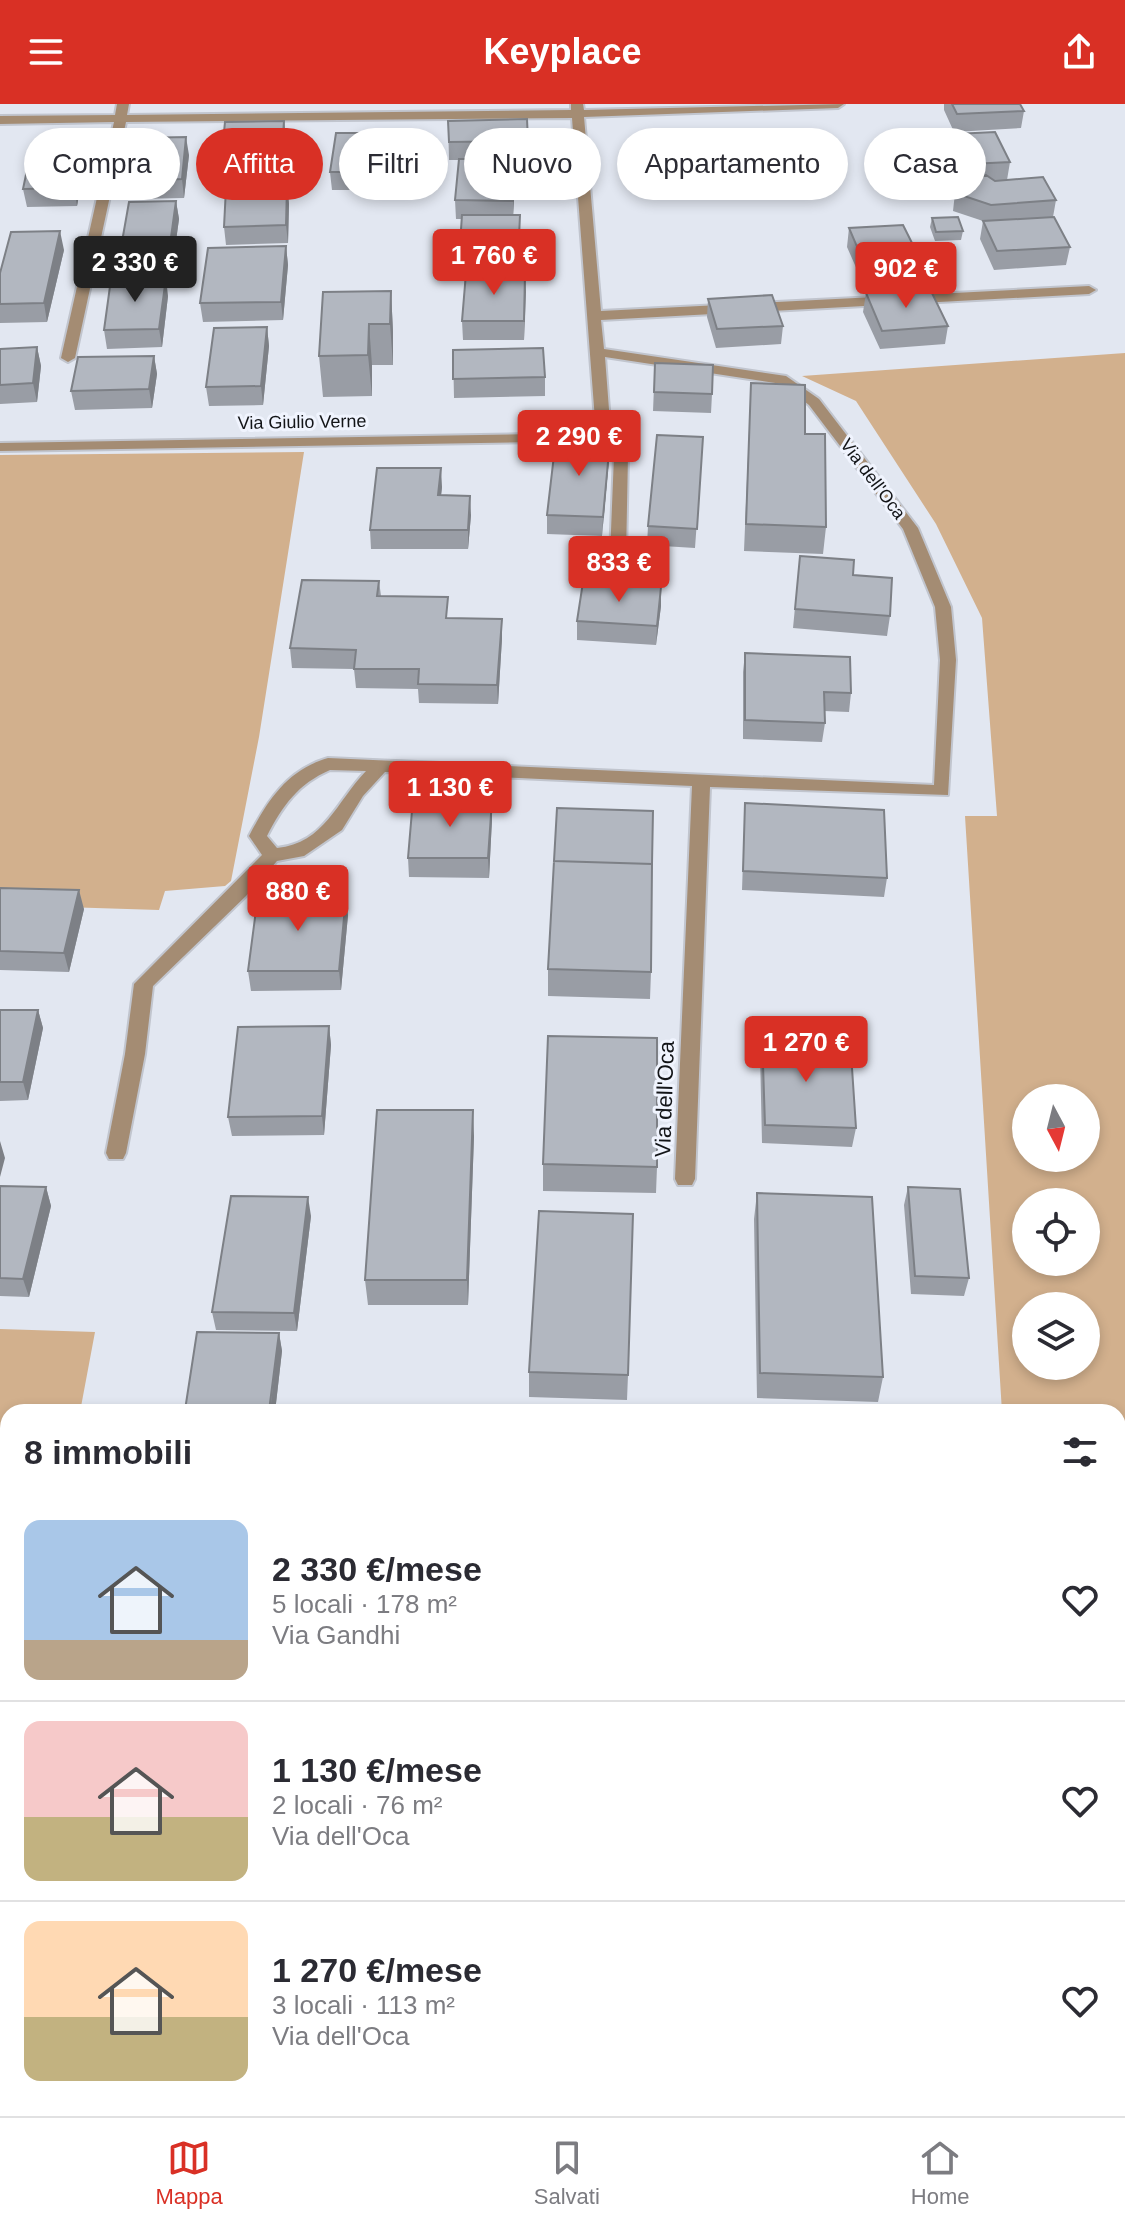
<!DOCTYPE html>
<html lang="it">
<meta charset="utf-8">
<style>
body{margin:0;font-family:Helvetica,sans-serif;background:#f7f7f7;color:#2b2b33;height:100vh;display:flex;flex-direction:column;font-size:30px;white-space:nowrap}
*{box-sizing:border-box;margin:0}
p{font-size:26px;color:#7c7c81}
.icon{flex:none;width:44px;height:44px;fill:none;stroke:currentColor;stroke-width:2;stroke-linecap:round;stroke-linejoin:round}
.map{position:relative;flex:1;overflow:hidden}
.drawer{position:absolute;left:0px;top:1300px;width:1126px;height:712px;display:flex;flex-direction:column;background:#fff;border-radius:24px 24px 0 0;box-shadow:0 4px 12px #0003}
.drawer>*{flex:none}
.hud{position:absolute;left:24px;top:24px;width:1078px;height:72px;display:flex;gap:16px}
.needle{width:52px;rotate:173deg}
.fabs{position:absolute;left:1012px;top:980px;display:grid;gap:16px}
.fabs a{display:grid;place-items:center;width:88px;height:88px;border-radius:50%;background:#fff;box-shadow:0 4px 12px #0003;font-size:40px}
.price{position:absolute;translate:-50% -68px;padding:0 18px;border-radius:8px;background:#d93025;color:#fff;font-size:26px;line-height:52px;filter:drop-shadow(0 2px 4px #0008)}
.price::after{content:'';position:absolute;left:50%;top:48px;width:24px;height:18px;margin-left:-12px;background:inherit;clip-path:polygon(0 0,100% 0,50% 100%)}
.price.selected{background:#222;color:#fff}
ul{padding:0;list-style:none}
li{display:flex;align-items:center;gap:24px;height:200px;padding:0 24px}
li+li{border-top:2px solid #e1e1e2}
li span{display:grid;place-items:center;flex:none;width:224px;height:160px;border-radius:16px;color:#555}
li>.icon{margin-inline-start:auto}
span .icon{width:96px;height:96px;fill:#fffc;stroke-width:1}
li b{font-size:34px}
h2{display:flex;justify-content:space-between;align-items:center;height:96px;padding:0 24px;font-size:34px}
.pill{padding:0 28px;border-radius:36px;background:#fff;box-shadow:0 4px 12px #0003;font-size:28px;line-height:72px}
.pill.selected{background:#d93025;color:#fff}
header{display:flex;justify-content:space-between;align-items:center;height:104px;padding:0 24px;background:#d93025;color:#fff;font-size:36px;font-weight:600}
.tab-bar{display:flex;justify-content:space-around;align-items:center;height:112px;border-top:2px solid #e1e1e2;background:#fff;font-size:22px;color:#7c7c81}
.tab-bar a{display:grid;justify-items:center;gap:4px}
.tab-bar .selected{color:#d93025}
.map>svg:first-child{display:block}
.green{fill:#d2b08d;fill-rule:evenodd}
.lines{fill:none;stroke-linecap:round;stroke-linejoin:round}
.minor-casing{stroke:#c1c5ce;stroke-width:4}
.minor{fill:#a48c73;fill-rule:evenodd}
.wall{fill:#999da5}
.shaded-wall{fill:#7d8086}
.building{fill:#b2b7c0;stroke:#7d8086;stroke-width:2}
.labels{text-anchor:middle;stroke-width:6;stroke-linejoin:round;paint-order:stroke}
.far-street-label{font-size:18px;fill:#131518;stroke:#f0f4fe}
.street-label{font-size:22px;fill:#131518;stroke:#f0f4fe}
</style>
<header><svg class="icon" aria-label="menu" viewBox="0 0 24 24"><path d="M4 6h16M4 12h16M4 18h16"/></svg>Keyplace<svg class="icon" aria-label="share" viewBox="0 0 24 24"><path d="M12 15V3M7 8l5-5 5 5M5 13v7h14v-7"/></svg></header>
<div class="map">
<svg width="1125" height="2012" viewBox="0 0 1125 2012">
<rect width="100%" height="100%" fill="#e2e7f1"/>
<path class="green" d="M1125,249V1670L1118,1669V1308H1002L965,712H997L982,514L936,420L856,297L802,272ZM1026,994H1086V1054H1026ZM1026,1098H1086V1158H1026ZM1086,1202V1262H1026V1202Z
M304,348L259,633L231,777L225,782L165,787L159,806L0,801V351Z
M0,1225L95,1228L80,1308H8V1462L0,1461Z"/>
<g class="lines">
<defs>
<path id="minor" d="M117,0H129L127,11L571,6V0H583L584,6L844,0L838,4L584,13L601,207L1089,182L1096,186L1089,190L601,216L604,245L786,272L819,295L918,424L951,503L956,556L948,691L710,683L695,1075L692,1081H678L675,1075L692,682L385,668L363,692L342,726L304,752L277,757L246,792L153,882L145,950L126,1049L123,1055H109L106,1049L125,950L134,880L262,751L249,732C268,696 287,666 328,654L934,681L940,556L935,503L903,425L809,301L782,280L605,253L611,332L628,351L626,452L618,457L610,452L614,352L600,337L0,347V339L596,329L572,14L126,18L75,254L68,258L61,254L114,18L0,20V12L115,11ZM330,666L366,667C336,698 325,739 277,744L267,732C283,701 298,680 330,666Z"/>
</defs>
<use href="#minor" class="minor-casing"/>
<use href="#minor" class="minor"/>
</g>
<path class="wall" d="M944,0H1020L1024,7L1021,24L954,28L944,6Z
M527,15L528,55H502H515L513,111H520L518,169H525L524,236H463L462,217L465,174H459V155L462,115H456L455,96L459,56H449L448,17Z
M284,17L286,35L283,65L224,66L222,48Z
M368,29V37H389L390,55L386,86H332L330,68Z
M956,30L1010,58L1007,76L1056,96L1053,113L1070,143L1066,161L994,166L980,135L983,117L953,107L955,89L974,78H968L953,48Z
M189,51L184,94L133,95L130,77Z
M85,59L77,102L27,103L23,85Z
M287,82L289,100L288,139L226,141L224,123Z
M176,97L179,115L172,166L123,168L120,149Z
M932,114L963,127L961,136L935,137L930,123Z
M849,124L920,155L917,173L862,177L847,143Z
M286,142L288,161L283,216L203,218L200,199Z
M64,146L47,218L0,219V169Z
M391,187L393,228V261H372V292L323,293L319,252Z
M866,189L948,222L945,240L880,245L863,208Z
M168,192L162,243L107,245L104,226Z
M708,195L783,222L781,240L716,244L707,213Z
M267,223L269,242L263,301L209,302L206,283Z
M37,243L41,262L37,298L0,300V245Z
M453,246L545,273V292L454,294Z
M154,252L157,270L152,304L75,306L71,287Z
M655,259L712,290L711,309L653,307Z
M751,279L805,330L826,423L823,450L744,447Z
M703,333L695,444L647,441L648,422Z
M610,336L609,355L602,432L547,430V411Z
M442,383L441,391L471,411L468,445H371L370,426Z
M800,452L853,471L890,512L887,532L793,524Z
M379,477L381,492L448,514L502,515V534L498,600L419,599L418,585L356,584L354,565L292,564L290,544Z
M661,502L656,541L577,536V517Z
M745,549L851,589L849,608L824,607L825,619L822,638L743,635V568Z
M745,699L887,774L884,793L742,786Z
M492,715L489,774L409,773L408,754Z
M0,784L84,805L69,868L0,866Z
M348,811L341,886L251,887L248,867Z
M548,865L651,868L650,895L548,892Z
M0,906H38L43,924L28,996L0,997Z
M329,922L331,941L324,1031L232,1032L228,1013Z
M762,930L811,948L856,1024L852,1043L762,1039L760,948Z
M474,1032L468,1201H368L365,1176Z
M543,1060L657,1063L656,1089L543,1087Z
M0,1082L46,1083L51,1102L29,1193L0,1192Z
M908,1083L969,1174L964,1192L911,1190L904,1101Z
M757,1089L883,1273L878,1298L757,1294L754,1115Z
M311,1112L297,1227L216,1226L212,1208Z
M279,1229L282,1247L275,1308H186L185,1306Z
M529,1268L628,1271L627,1296L529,1293Z
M900,2004H965V2012H900Z"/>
<path class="shaded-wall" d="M284,17L286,35L283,65L282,47Z
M186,33L189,51L184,94L182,75Z
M389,37L390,55L386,86L385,68Z
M82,41L85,59L77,102L74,84Z
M515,55V73L513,115V97Z
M287,82L289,100L288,139L286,121Z
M176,97L179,115L172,166L169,148Z
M520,111V130L518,174V156Z
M60,127L64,146L47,218L44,199Z
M286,142L288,161L283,216L281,198Z
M525,169L526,188L524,236V217Z
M166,174L168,192L162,243L159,225Z
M391,187L393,228V261L390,220Z
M369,220L372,261V292L368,251Z
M267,223L269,242L263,301L261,282Z
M37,243L41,262L37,298L33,279Z
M154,252L157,270L152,304L149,285Z
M610,336L609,355L602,432L603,413Z
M441,364L442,383L439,410L438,391Z
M470,392L471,411L468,445V426Z
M661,483V502L656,541L657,522Z
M502,515V534L498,600L497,581Z
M492,696V715L489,774L488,754Z
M79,786L84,805L69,868L64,849Z
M346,792L348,811L341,886L339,867Z
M38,906L43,924L28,996L23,978Z
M329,922L331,941L324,1031L322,1012Z
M473,1006L474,1032L468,1201L467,1176Z
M0,1037L5,1054L0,1073Z
M46,1083L51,1102L29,1193L23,1175Z
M308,1093L311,1112L297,1227L294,1209Z
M279,1229L282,1247L275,1308H270Z"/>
<path class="building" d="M952,0H1020L1024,7L957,10Z
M527,15L528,37L449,38L448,17Z
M284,17L282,47L222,48L225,18Z
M995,28L1010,58L970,60L956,30Z
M336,29H368L367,37H389L385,68H330Z
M186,33L182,75L130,77L137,34Z
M82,41L74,84L23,85L32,42Z
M459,55H515L513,97L455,96Z
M986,71L995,77L1043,73L1056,96L991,101L955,89Z
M287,82L286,121L224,123L226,84Z
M176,97L169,148L120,149L129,98Z
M462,111H520L518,156L459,155Z
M958,113L963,127L936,128L932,114Z
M1054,113L1070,143L997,147L983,117Z
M903,121L920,155L864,159L849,124Z
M60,127L44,199L0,200V169L11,128Z
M286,142L281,198L200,199L208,144Z
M466,169H525L524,217H462Z
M166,174L159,225L104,226L111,175Z
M930,185L948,222L882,227L866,189Z
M391,187L390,220H369L368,251L319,252L323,188Z
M772,191L783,222L717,225L708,195Z
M267,223L261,282L206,283L214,224Z
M37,243L33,279L0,281V245Z
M543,244L545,273L453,275V246Z
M154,252L149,285L71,287L78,253Z
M655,259L713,261L712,290L654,288Z
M751,279L805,281V330H825L826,423L746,420Z
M657,331L703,333L697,425L648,422Z
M556,334L610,336L603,413L547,411Z
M377,364H441L438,391L470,392L468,426H370Z
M800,452L854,456L853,471L892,474L890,512L795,505Z
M302,476L379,477L377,492L448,493L446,514L502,515L497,581L418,580L419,565H354L356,546L290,544Z
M583,478L661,483L657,522L577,517Z
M745,549L850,553L851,589L824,588L825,619L745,616Z
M413,695L492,696L488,754H408Z
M745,699L884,706L887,774L743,767Z
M557,704L653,707L652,760L554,757Z
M554,757L652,760L651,868L548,865Z
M0,784L79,786L64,849L0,847Z
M258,791L346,792L339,867H248Z
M0,906H38L23,978H0Z
M329,922L322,1012L228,1013L238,923Z
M762,930L811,931V948L851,949L856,1024L765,1021Z
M548,932L657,934V1063L543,1060Z
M377,1006H473L467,1176H365Z
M0,1082L46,1083L23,1175L0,1174Z
M908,1083L960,1085L969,1174L915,1172Z
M757,1089L872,1093L883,1273L760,1269Z
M231,1092L308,1093L294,1209L212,1208Z
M539,1107L633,1110L628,1271L529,1268Z
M197,1228L279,1229L269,1307L185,1306Z
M782,2004H805L812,2012H773Z
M905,2004H965V2012H905Z"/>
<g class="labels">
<g class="far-street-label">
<text transform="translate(302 318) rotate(-1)" y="6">Via Giulio Verne</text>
<text transform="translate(873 375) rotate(53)" y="6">Via dell'Oca</text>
</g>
<g class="street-label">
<text transform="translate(664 995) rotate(-88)" y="8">Via dell'Oca</text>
</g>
</g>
</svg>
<div class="fabs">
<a><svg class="needle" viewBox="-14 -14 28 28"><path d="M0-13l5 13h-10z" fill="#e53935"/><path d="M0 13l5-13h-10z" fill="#7c7c81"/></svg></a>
<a><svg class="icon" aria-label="locate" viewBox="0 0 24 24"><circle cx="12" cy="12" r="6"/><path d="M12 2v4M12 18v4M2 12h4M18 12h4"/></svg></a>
<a><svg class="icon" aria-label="layers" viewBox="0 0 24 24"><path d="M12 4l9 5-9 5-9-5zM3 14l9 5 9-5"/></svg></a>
</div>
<b class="price" style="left:494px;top:193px">1 760 €</b>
<b class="price selected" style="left:135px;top:200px">2 330 €</b>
<b class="price" style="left:906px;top:206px">902 €</b>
<b class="price" style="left:579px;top:374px">2 290 €</b>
<b class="price" style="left:619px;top:500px">833 €</b>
<b class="price" style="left:450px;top:725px">1 130 €</b>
<b class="price" style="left:298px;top:829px">880 €</b>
<b class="price" style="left:806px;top:980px">1 270 €</b>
<div class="hud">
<a class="pill">Compra</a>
<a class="pill selected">Affitta</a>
<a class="pill">Filtri</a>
<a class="pill">Nuovo</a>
<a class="pill">Appartamento</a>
<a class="pill">Casa</a>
</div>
<section class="drawer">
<h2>8 immobili<svg class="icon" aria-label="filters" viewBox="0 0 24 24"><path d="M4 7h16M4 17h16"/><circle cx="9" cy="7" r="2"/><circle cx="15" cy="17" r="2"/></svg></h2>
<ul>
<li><span style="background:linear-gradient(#a9c7e8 75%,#b9a48a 0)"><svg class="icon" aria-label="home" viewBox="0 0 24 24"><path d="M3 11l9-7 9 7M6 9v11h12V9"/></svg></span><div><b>2 330 €/mese</b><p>5 locali · 178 m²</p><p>Via Gandhi</p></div><svg class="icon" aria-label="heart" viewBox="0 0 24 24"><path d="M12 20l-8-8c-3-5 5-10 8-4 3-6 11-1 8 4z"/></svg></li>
<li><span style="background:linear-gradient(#f6c9c9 60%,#c2b280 0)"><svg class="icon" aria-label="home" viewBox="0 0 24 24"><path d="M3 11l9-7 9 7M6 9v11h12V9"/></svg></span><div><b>1 130 €/mese</b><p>2 locali · 76 m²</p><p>Via dell'Oca</p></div><svg class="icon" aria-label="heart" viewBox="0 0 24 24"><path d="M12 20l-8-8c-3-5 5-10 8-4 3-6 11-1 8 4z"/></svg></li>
<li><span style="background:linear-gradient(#ffd9b3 60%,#c2b280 0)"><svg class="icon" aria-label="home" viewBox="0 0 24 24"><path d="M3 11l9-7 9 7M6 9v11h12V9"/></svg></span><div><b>1 270 €/mese</b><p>3 locali · 113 m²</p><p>Via dell'Oca</p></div><svg class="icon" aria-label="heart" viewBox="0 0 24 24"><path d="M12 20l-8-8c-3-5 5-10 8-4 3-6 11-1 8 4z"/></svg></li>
</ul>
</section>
</div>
<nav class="tab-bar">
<a class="selected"><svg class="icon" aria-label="map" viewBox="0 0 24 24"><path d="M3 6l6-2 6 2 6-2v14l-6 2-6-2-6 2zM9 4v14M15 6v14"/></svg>Mappa</a>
<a><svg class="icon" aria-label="saved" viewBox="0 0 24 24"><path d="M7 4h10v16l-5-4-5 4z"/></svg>Salvati</a>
<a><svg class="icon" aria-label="home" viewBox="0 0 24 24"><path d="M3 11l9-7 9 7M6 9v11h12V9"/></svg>Home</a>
</nav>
